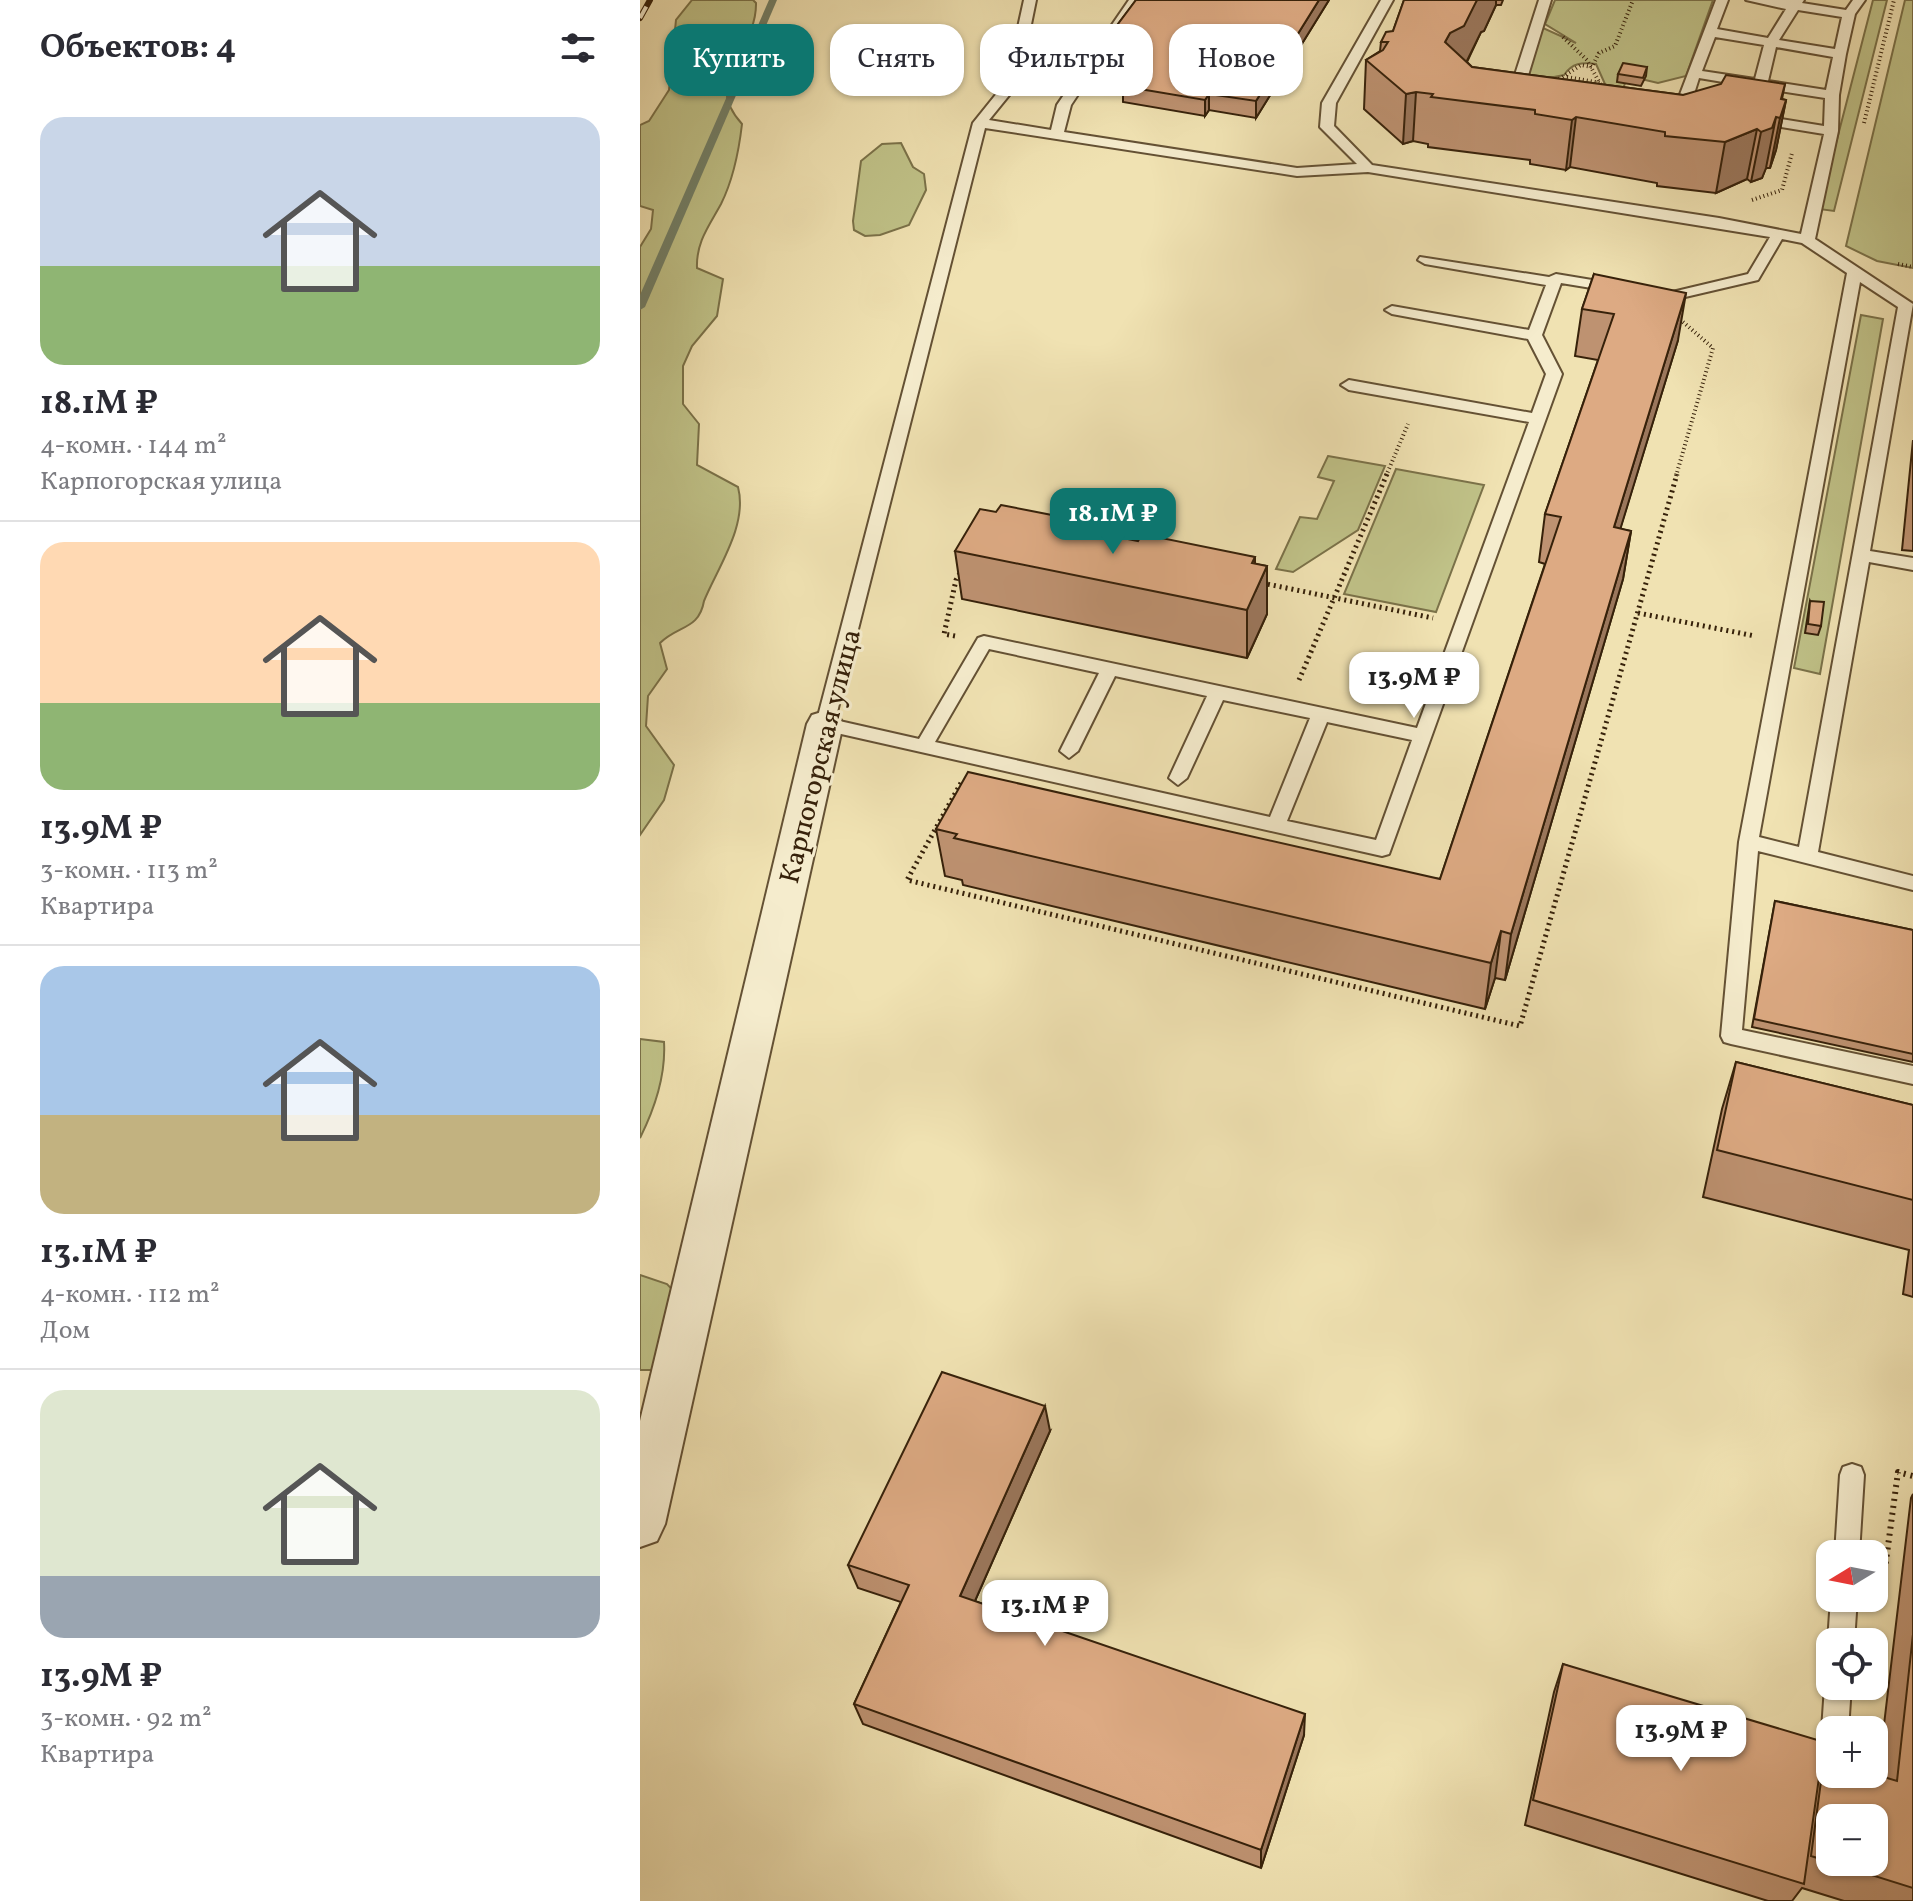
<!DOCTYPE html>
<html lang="ru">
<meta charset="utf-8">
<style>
body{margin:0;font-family:Vollkorn,serif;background:#f2f2f3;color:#2b2b33;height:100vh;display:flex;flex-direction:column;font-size:30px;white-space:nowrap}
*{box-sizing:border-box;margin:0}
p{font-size:26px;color:#7c7c81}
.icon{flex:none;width:44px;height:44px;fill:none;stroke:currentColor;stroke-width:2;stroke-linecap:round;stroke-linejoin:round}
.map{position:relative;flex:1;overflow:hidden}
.sheet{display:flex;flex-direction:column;background:#fff;width:640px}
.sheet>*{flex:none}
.top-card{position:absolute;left:24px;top:24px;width:760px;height:72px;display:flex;gap:16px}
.needle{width:52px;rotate:260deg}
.buttons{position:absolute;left:1176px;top:1540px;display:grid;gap:16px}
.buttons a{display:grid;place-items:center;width:72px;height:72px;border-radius:16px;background:#fff;box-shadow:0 2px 6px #0004;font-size:40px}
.price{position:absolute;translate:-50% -68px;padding:0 18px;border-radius:16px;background:#fff;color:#222;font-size:26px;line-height:52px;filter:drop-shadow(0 2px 4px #0008)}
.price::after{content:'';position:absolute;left:50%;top:48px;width:24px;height:18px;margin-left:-12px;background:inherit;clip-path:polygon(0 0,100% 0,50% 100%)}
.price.active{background:#0f766e;color:#fff}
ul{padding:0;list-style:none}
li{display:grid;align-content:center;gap:16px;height:424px;padding:0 40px}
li+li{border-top:2px solid #e1e1e2}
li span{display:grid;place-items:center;height:248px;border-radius:24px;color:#555}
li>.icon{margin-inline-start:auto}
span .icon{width:144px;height:144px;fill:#fffc;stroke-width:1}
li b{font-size:34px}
h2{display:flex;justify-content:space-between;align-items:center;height:96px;padding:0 40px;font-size:34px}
.chip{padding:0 28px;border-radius:24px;background:#fff;box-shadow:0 2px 6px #0004;font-size:28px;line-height:72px}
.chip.active{background:#0f766e;color:#fff}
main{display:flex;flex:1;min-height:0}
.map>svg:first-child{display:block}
.green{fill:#c0c288;stroke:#7b7249;stroke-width:2}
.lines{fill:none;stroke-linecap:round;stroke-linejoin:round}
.stream{fill:#738068;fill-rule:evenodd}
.service-casing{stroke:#645134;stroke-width:4}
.minor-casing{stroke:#645134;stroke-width:4}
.path-far2{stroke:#36210a;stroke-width:4;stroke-dasharray:1 3;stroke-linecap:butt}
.path-far1{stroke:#36210a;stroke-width:5;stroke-dasharray:2 4;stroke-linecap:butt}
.path{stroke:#36210a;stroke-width:6;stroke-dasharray:2 5;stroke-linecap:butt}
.service{fill:#f5eccd;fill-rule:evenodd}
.minor{fill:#f5eccd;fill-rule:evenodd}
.rail-casing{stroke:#36210a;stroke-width:6}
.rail{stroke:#f5eccd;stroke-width:4;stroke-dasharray:13;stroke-linecap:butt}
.wall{fill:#be9271;stroke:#36210a;stroke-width:2}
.shaded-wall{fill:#9b775c;stroke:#36210a;stroke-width:2}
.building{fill:#ddaa83;stroke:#36210a;stroke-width:2;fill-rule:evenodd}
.labels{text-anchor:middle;stroke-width:6;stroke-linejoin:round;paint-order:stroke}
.street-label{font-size:28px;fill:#36210a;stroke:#f5eccd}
</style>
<main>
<section class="sheet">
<h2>Объектов: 4<svg class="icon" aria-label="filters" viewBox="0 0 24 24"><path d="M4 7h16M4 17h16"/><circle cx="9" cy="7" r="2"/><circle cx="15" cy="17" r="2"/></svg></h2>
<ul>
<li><span style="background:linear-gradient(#c9d6e8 60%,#8fb573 0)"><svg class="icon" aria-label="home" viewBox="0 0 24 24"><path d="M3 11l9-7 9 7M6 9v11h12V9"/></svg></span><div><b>18.1M ₽</b><p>4-комн. · 144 m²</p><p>Карпогорская улица</p></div></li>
<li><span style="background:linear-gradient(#ffd9b3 65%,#8fb573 0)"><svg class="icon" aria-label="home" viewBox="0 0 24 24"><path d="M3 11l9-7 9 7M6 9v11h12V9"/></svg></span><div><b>13.9M ₽</b><p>3-комн. · 113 m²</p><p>Квартира</p></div></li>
<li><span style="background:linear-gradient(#a9c7e8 60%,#c2b280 0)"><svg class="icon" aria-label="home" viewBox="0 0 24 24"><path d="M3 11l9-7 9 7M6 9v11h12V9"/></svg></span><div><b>13.1M ₽</b><p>4-комн. · 112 m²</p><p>Дом</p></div></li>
<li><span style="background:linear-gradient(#dfe7d0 75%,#9aa5b1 0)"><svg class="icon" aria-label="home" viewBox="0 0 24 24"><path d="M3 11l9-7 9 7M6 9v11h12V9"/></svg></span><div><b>13.9M ₽</b><p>3-комн. · 92 m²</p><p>Квартира</p></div></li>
</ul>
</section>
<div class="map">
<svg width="1273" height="1901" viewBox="0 0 1273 1901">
<rect width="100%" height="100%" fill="#f0e2b2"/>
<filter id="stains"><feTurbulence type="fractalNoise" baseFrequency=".0025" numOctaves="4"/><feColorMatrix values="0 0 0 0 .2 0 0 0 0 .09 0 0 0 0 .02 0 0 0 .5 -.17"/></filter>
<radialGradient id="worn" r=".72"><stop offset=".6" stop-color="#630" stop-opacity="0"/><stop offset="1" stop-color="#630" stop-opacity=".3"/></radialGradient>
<path class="green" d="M52,0H113L116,3C117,52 60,78 102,124C99,150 93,180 81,204C69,226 56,242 57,268L83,279L77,316L52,346L43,366V404L59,424L57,465L98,487C108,525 78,567 64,601C59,630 38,625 20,643L27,669L8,696L6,726L34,765L24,800L0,835V247L11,229L13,210L0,206V125L9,121L29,90L36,20Z
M915,0H1073L1046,76L1018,83L988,76L978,101L973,102L956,64C942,62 932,63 924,75L879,84L901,27L936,43L905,24Z
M1233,0H1247L1194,211L1179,209Z
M1265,0H1273V268L1237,261L1206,246Z
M261,143L273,167L284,174L286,190L269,225L240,235L225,236L214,230L213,221L221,161L242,144Z
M1221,315L1243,319L1180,674L1154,668Z
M688,456L745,466L718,530L653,572L636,569L660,517L677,519L694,481L678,477Z
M756,469L844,485L796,612L704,594Z
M0,1039L24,1042C26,1076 15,1108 0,1138Z
M0,1275L27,1284L45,1303L38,1370H0Z"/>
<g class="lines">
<path class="stream" d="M129,0H137L5,307L0,310V295Z"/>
<defs>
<path id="service" d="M384,0H396L379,83L349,120L411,130L417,105L489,0H501L431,105L424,132L657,168L717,164L680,127L682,103L741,0H753L696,103L694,126L732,165L1079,218L1161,234L1184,134L1116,123L1109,119L1116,115L1184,126L1185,98L1126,89L1123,98L1118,99L1111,95L1113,87L1059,78L1053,97L1055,108L1064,112L1049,116L1042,112L1039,97L1076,0H1088L1077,29L1128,38L1146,9L1106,0H1164L1162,3L1206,10L1213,0H1225L1215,14L1206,54L1199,95L1198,131L1175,239L1273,304L1230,551L1273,558V570L1229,562L1178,852L1273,876V890L1118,851L1102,1030L1273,1066V1084L1091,1044L1084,1042L1081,1036L1099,842L1207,273L1162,243L1142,239L1118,280L1028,301L1012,295L1019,291L1028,293L1108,274L1130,237L728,172L657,176L345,128L195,720L279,739L338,638L344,636L777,728L889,422L709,390L701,385L709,380L892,413L906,374L888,339L752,314L745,310L752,306L889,330L906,285L785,264L778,260L780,257L909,277L916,274L976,284L983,288L976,292L921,283L902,335L922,374L749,854L742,856L179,729L176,724L333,123L366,82ZM1158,10L1202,17L1195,49L1139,40ZM1075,37L1124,45L1115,79L1062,71ZM1136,47L1193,57L1186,90L1128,81ZM1220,282L1258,307L1159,847L1119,837ZM349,649L459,673L420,751L429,758L438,751L475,676L567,696L529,778L538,785L547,778L583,700L670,718L630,817L295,742ZM687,722L772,740L736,840L647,821Z
M899,0H911L886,82L899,87L892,91L872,84Z
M1212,1464L1221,1467L1224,1475L1219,1554H1195L1200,1475L1203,1467Z
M1191,1598H1217L1214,1642H1190V1646L1188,1642Z
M1189,1677L1190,1686H1211L1208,1730H1190V1741L1182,1730L1185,1686Z"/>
<path id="minor" d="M185,711L198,715L203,724L25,1524L17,1541L0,1547V1421L167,724L172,715Z"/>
</defs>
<use href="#service" class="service-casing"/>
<use href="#minor" class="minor-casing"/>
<path class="path-far2" d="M923,37L947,60L963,89
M927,77L961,83
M919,79L941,65L952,67L959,53L975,46L993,0
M1224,123L1254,0
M1112,200L1142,190L1152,153
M1258,264L1273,267
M746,476L768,424
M1036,476L1073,348L1043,322"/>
<path class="path-far1" d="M622,583L793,618
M998,613L1115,636
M315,636L304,634L316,580L322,570
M659,680L747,474
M321,783L267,880L880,1026L1037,474"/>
<path class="path" d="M1241,1598L1258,1472L1273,1476"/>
<use href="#service" class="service"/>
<use href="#minor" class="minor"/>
<defs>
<path id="rail" d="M0,18L10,0"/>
</defs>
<use href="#rail" class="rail-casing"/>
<use href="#rail" class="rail"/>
</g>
<path class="wall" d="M496,0H689L616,118L569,110L565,116L483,102V95L443,89L442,72Z
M764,0H863L861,5H856L844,31L841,32L827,62L832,67L1043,95L1145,84L1142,99L1146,100L1136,150L1130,168H1126L1122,178L1111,182L1107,179L1076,193L1017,186V183L930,167L926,170L890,164V160L788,147V144L773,141L763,144L724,109L726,60L740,51L741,42L753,31Z
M1007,67L1006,76L1001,86L977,82L978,74Z
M954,274L1038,340L980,529L991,531L983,579L865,980L855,978L845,1009L323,885L322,880L305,876L296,829L800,879L905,564L899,562L905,514L958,360L935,356L942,309Z
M1273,440V551L1262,550Z
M468,526L469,535L498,541L615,557V564L627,566V614L607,658L322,599L315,551Z
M1170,601L1181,626L1178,635L1165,633Z
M1135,901L1273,930V1062L1112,1027Z
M1096,1062L1273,1105V1297L1263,1294L1269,1250L1063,1197L1082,1109Z
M410,1431L335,1601L664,1735L621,1868L223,1724L214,1704L261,1602L218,1588L208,1565Z
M1273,1494V1901H1204L1162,1888L1152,1901H1128L885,1825L914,1692L923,1664L1181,1764L1184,1759L1238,1775L1271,1498Z"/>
<path class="shaded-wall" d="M679,0H689L616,118V101Z
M837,0H856V5L844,31L841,32L820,75L805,42L810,33Z
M776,92L773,141L763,144L766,94Z
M569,94V110L565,116V100Z
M1146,100L1136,150L1130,168L1140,118Z
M936,117L930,167L926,170L932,120Z
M1136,117L1126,168L1122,178L1111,182L1121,132Z
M1117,129L1107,179L1076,193L1085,142Z
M1046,293L1038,340L966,576L974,527Z
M991,531L983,579L865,980L871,934Z
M615,557V592L627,566V614L607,658V610L612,563Z
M861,931L855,978L845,1009L851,963Z
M405,1406L410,1431L327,1619L320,1596Z
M665,1714L664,1735L621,1868V1850Z"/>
<path class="building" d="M496,0H679L616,101L569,94L565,100L482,86L487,80L442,72Z
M764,0H837L824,26L810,33L805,42L832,67L1043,95L1081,84L1086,75L1145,84L1141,99L1146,100L1140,118L1136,117L1132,128L1121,132L1117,129L1085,142L1025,136V132L936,117L932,120L895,114V110L791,97L793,94L776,92L766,94L726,60L743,50L748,42H741L746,32L753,31Z
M983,63L1007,67L1003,78L978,74Z
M954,274L1046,293L974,527L991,531L871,934L861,931L851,963L314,838L317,834L296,829L328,772L800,879L921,517L905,514L974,314L942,309Z
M361,505L468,526L464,534L498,541L502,534L615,557L612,563L627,566L607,610L315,551L340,509L356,512Z
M1170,601L1184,602L1181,626L1168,624Z
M1135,901L1273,930V1054L1114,1019Z
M1096,1062L1273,1105V1200L1077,1150Z
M302,1372L405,1406L320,1596L665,1714L621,1850L214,1704L269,1585L208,1565Z
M1273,1634V1888L1171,1856L1184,1759L1190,1761V1774H1234L1257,1781ZM1190,1818H1234V1862H1190Z
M923,1664L1184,1742L1164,1884L893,1800Z"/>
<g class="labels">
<g class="street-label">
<text transform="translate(179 756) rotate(-76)" y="10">Карпогорская улица</text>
</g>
</g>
<rect width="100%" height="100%" filter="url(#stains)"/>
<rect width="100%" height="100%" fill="url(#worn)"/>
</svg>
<div class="buttons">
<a><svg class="needle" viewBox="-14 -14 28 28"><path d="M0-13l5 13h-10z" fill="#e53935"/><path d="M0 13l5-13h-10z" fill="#7c7c81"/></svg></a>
<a><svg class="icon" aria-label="locate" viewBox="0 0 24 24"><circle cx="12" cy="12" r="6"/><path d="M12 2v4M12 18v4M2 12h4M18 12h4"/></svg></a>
<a>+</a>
<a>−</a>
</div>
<b class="price active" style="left:473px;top:556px">18.1M ₽</b>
<b class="price" style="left:774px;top:720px">13.9M ₽</b>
<b class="price" style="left:405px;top:1648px">13.1M ₽</b>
<b class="price" style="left:1041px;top:1773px">13.9M ₽</b>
<div class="top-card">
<a class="chip active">Купить</a>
<a class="chip">Снять</a>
<a class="chip">Фильтры</a>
<a class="chip">Новое</a>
</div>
</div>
</main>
